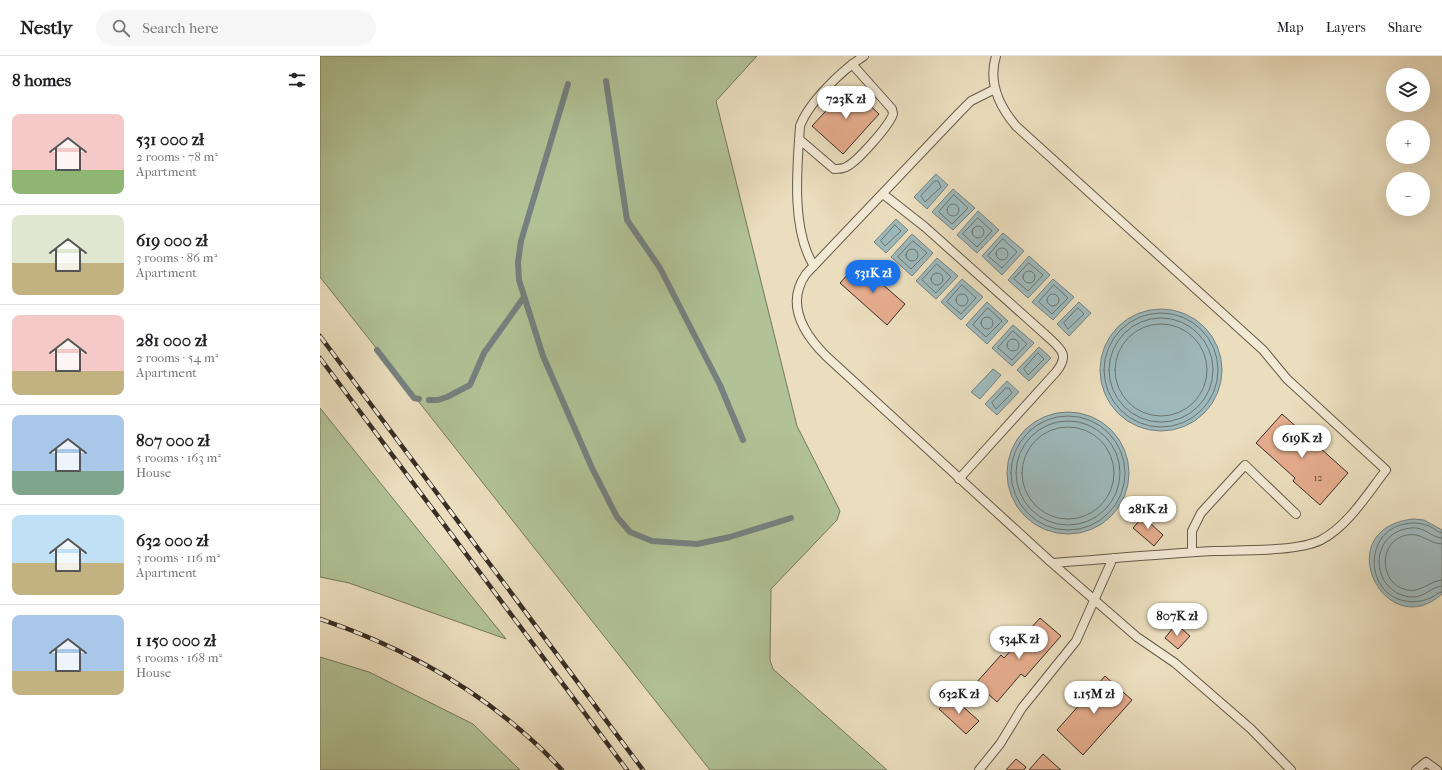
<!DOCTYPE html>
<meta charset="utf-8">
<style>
body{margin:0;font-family:"IM FELL French Canon",serif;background:#f6f6f6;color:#202124;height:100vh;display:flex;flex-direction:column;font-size:15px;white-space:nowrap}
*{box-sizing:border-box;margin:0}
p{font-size:13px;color:#757577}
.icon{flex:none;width:22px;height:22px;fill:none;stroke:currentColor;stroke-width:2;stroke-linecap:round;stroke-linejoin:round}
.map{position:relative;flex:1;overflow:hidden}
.sheet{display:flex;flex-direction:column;background:#fff;width:320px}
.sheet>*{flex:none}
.fabs{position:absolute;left:1066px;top:12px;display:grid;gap:8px}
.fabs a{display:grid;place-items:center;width:44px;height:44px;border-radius:50%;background:#fff;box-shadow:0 4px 16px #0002;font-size:20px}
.price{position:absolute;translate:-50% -34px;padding:0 9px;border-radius:14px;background:#fff;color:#222;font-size:13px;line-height:26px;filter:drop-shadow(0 1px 2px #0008)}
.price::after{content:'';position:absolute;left:50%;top:24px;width:12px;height:9px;margin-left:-6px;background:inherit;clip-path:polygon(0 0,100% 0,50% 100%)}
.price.on{background:#1a73e8;color:#fff}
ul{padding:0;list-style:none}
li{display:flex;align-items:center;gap:12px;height:100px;padding:0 12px}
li+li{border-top:1px solid #e0e0e0}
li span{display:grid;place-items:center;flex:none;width:112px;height:80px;border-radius:8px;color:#555}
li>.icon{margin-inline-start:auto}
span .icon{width:48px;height:48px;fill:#fffc;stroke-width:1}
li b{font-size:17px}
h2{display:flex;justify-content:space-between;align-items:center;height:48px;padding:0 12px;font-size:17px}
header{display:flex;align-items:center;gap:24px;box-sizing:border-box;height:56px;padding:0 20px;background:#fff;border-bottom:1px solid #e0e0e0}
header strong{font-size:19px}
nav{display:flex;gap:22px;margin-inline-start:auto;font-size:14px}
.search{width:280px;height:36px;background:#f6f6f6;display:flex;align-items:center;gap:10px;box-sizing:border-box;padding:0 14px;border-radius:22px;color:#757577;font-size:15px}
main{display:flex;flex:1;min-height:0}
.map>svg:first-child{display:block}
.green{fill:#b1c296;stroke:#74785e}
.water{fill:#9eb9bc;stroke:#758180}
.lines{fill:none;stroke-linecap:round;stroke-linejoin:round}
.shore{stroke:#6a7470;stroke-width:1}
.stream{stroke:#758180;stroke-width:6}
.building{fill:#e5ac8d;stroke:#372e25}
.service-casing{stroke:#645a4b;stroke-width:10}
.service{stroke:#f2ead5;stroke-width:8}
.rail-casing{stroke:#372e25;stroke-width:4.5}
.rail{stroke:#f2ead5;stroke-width:3;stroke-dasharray:9;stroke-linecap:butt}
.labels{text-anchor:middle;stroke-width:4;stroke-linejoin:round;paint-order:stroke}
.number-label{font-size:10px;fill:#624e3f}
</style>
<header>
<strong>Nestly</strong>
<div class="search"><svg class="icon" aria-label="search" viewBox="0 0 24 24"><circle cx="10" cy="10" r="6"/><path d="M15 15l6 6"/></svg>Search here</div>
<nav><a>Map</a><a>Layers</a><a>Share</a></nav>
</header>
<main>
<section class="sheet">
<h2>8 homes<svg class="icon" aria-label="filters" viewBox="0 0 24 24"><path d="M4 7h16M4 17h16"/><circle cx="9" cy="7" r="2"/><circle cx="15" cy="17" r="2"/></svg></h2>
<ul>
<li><span style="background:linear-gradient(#f6c9c9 70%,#8fb573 0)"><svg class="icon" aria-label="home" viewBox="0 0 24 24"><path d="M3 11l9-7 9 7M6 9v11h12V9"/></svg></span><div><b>531 000 zł</b><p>2 rooms · 78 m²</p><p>Apartment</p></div></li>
<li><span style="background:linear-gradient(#dfe7d0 60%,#c2b280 0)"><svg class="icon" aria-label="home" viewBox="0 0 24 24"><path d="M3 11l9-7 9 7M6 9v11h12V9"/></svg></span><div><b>619 000 zł</b><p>3 rooms · 86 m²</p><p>Apartment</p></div></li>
<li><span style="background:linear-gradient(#f6c9c9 70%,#c2b280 0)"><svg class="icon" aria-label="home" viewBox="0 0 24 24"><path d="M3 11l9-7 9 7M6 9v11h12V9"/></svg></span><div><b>281 000 zł</b><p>2 rooms · 54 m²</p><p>Apartment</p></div></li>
<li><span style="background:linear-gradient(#a9c7e8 70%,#7fa58c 0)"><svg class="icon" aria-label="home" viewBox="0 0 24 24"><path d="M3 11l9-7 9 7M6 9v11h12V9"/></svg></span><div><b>807 000 zł</b><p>5 rooms · 163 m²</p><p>House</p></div></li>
<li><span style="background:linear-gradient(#bfe0f5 60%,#c2b280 0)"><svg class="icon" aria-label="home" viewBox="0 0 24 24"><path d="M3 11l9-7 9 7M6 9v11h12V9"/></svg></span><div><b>632 000 zł</b><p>3 rooms · 116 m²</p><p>Apartment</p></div></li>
<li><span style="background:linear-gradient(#a9c7e8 70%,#c2b280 0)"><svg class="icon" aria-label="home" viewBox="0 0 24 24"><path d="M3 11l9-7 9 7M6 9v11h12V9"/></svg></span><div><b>1 150 000 zł</b><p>5 rooms · 168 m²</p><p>House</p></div></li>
</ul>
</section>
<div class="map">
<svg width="1122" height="714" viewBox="0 0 1122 714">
<rect width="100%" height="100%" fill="#ebdebe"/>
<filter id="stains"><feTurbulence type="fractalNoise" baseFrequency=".005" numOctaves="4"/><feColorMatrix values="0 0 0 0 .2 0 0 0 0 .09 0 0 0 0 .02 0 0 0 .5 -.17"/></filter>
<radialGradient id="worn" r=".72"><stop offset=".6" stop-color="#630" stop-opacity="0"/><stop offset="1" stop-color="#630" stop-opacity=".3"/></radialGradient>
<path class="green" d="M0,0H437L396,45L477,370L520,455L517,464L451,533L450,604L453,613L567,714H390L0,221Z
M0,352L186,583L29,527L0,521Z
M0,601L49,616L153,668L200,714H0Z"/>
<path class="water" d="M616,118L628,129L607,153L594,141Z
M633,133L655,152L633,174L612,156Z
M658,155L679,174L657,197L637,179Z
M576,163L588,174L566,197L554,186Z
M683,177L704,195L682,219L662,200Z
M592,178L613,197L592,220L571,201Z
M709,200L730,219L708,242L688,224Z
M617,202L638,220L616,243L596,225Z
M642,223L663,241L641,264L621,246Z
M733,223L754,241L733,264L712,246Z
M667,246L688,265L667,288L646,269Z
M759,246L771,257L749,280L737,268Z
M780 314a61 61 0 1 1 122 0a61 61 0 1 1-122 0Z
M693,269L714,287L692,310L672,292Z
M719,291L731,302L709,325L697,314Z
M673,313L681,319L660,343L651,336Z
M687,325L699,336L677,359L665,348Z
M687 417a61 61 0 1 1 122 0a61 61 0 1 1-122 0Z
M1093,463L1104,464L1122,474V538C1065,589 1007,473 1093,463Z"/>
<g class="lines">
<path class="shore" d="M615,125H618L621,131L605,146L601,140Z
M634,139L648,152L632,168L619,156Z
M627 154a6 6 0 1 1 12 0a6 6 0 1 1-12 0Z
M658,162L672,175L657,191L643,178Z
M575,169L581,175L565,190L561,185Z
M652 176a6 6 0 1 1 12 0a6 6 0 1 1-12 0Z
M683,183L697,196L682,212L668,200Z
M593,185L607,197L591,213L578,201Z
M676 198a6 6 0 1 1 12 0a6 6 0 1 1-12 0Z
M586 199a6 6 0 1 1 12 0a6 6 0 1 1-12 0Z
M709,207L723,219L708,235L694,223Z
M617,208L631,221L616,237L602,224Z
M703 221a6 6 0 1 1 12 0a6 6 0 1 1-12 0Z
M611 223a6 6 0 1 1 12 0a6 6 0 1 1-12 0Z
M642,229L656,242L641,258L627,246Z
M734,229L748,242L732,258L719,246Z
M727 244a6 6 0 1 1 12 0a6 6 0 1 1-12 0Z
M636 244a6 6 0 1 1 12 0a6 6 0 1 1-12 0Z
M668,252L682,265L666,281L653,269Z
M758,252L764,258L748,273L744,267Z
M784 314a57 57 0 1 1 114 0a57 57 0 1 1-114 0Z
M661 267a6 6 0 1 1 12 0a6 6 0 1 1-12 0Z
M789 314a52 52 0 1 1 104 0a52 52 0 1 1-104 0Z
M795 314a46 46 0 1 1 92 0a46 46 0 1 1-92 0Z
M693,275L707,288L692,304L678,292Z
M687 289a6 6 0 1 1 12 0a6 6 0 1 1-12 0Z
M718,297L724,303L708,319L704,313Z
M686,332H689L692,337L676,353L672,347Z
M691 417a57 57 0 1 1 114 0a57 57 0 1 1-114 0Z
M696 417a52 52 0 1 1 104 0a52 52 0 1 1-104 0Z
M702 417a46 46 0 1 1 92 0a46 46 0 1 1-92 0Z
M1122,477C1117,476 1115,473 1111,471C1103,467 1094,466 1085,468C1044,475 1044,537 1085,545C1094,547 1106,545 1114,540C1117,538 1118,536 1122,536
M1122,482C1109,481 1104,468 1085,473C1050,481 1051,531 1085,540C1103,545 1109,531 1122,530
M1122,488C1109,488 1102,476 1087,479C1058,484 1058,528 1087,534C1101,537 1109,525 1122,524"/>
<path class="stream" d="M286,25L307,164L340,212L400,329L423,384
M248,28L201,185L198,206L199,224L223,300L272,412L297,461L310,476L332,485L377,488L410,481L471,462
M57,294L94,342L99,343
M109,344H118L127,341L150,329L164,297L204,241"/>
</g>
<path class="building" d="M529,30L559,58L523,98L492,70Z
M538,207L585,248L567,269L520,227Z
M962,358L1028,417L1000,449L973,425L975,422L936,387Z
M826,457L833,463L830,467L843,479L834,490L813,472Z
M720,562L741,580L705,621L701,618L677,646L656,627L681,599L684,602Z
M856,568L870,580L858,593L845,582Z
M785,620L812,644L763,699L737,674Z
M631,640L659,665L646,678L619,653Z
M723,698L741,714H709Z
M696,703L706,711L704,714H686Z"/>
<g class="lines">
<defs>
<path id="service" d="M675,33L651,45L640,56L486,218C465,248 484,278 506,300L732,507C786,503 839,498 893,495C920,494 977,496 1001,484C1028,470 1048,437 1066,414L967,323L943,294L696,70C679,50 668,26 676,0
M479,83L514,113C519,113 522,113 526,111C537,106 569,70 573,58L572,53L532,8
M563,138L605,171L728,281C741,293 750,299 736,316L639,423
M494,210C471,174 477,112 480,70C489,46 522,14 544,0
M872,496V475L881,457L925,409L976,458
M732,507L817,581L855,607L931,673L971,714
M659,714L680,688L702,652L756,585L793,502
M1096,714L1106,706L1117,714"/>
</defs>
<use href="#service" class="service-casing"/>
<use href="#service" class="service"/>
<defs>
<path id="rail" d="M0,280L323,714
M0,302L307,714
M0,563C92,594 176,643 242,714"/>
</defs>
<use href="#rail" class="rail-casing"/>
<use href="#rail" class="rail"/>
</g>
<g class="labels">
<g class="number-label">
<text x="998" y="425">12</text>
</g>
</g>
<rect width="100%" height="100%" filter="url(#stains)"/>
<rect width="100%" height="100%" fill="url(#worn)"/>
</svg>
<div class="fabs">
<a><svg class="icon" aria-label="layers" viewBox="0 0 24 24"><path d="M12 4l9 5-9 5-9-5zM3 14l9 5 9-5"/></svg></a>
<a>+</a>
<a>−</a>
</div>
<b class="price" style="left:526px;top:64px">723K zł</b>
<b class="price on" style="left:553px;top:238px">531K zł</b>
<b class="price" style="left:982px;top:403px">619K zł</b>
<b class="price" style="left:828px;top:474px">281K zł</b>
<b class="price" style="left:857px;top:581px">807K zł</b>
<b class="price" style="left:699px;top:604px">534K zł</b>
<b class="price" style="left:639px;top:659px">632K zł</b>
<b class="price" style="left:774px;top:659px">1.15M zł</b>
</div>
</main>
